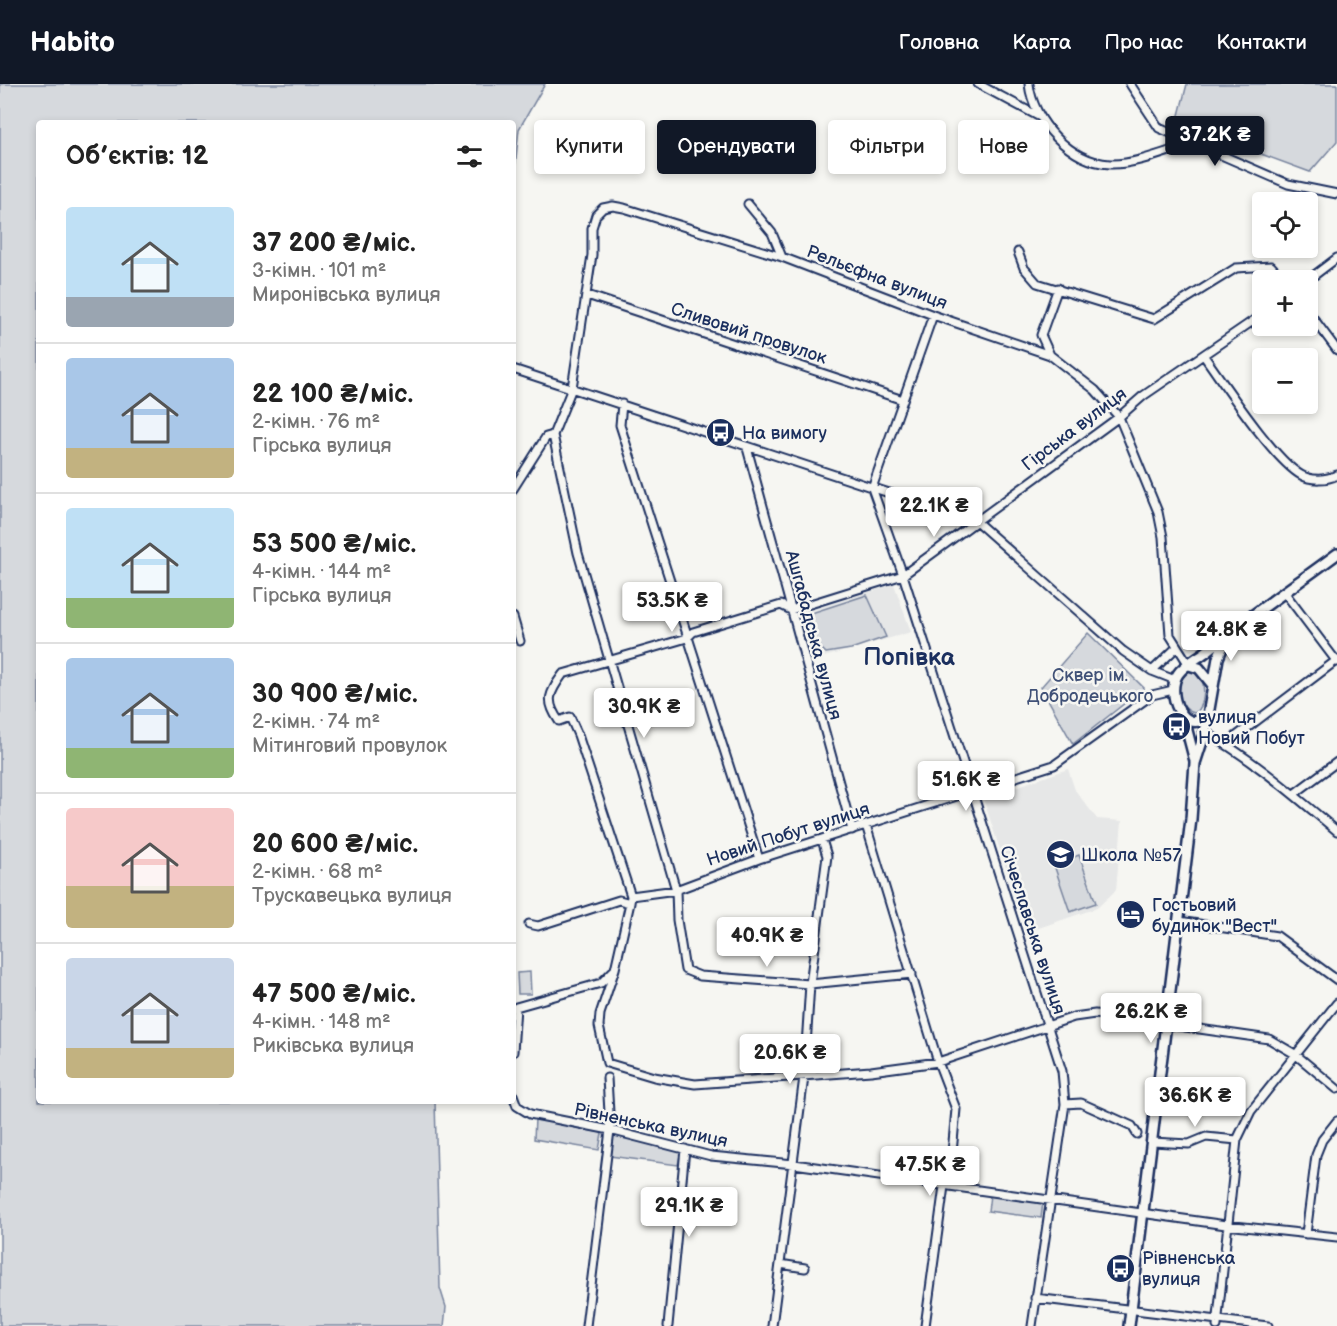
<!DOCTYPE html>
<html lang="uk">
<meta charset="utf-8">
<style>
body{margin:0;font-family:"Balsamiq Sans",sans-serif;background:#f6f6f6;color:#222;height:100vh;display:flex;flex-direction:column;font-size:22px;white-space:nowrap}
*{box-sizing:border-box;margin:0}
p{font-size:20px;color:#767676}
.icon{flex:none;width:33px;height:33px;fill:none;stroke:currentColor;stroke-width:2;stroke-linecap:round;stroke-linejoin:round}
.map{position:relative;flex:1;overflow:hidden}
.details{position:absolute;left:36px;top:36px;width:480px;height:984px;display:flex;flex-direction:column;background:#fff;border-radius:6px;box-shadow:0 3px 9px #0003}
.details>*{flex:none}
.hud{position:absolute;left:534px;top:36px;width:570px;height:54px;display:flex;gap:12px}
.tools{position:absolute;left:1252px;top:108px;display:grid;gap:12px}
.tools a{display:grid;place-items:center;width:66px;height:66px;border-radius:6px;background:#fff;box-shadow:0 3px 9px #0003;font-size:30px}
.price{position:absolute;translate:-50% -51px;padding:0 14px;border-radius:6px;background:#fff;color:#222;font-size:20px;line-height:39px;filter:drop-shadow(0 2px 3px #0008)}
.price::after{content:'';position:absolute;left:50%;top:36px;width:18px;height:14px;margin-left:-9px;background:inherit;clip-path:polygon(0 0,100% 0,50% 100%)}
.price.current{background:#111827;color:#fff}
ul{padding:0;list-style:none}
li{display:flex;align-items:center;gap:18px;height:150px;padding:0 30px}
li+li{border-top:2px solid #e0e0e0}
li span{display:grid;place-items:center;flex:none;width:168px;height:120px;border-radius:6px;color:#555}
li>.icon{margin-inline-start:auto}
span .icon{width:72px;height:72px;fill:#fffc;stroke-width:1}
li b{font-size:26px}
h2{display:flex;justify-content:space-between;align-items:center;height:72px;padding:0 30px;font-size:26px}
.chip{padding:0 21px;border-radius:6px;background:#fff;box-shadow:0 3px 9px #0003;font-size:21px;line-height:54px}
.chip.current{background:#111827;color:#fff}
header{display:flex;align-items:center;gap:36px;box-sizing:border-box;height:84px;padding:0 30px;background:#111827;color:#fff}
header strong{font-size:28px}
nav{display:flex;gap:33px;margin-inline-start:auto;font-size:21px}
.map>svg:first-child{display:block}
.built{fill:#e6e7e7}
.green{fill:#d6d9dd;stroke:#78849e;stroke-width:1.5}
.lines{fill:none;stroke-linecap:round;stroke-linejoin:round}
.street-casing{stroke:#1b2f5e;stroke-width:11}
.secondary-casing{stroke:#1b2f5e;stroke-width:14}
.street{stroke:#f6f6f2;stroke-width:7}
.secondary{stroke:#f6f6f2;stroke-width:9}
.labels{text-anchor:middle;stroke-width:5;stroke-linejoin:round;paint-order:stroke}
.street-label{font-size:18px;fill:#1b2f5e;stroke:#f6f6f2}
.poi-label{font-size:18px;fill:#1b2f5e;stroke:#f6f6f2;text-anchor:start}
.park-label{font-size:18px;fill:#405177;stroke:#f6f6f2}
.district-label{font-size:24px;font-weight:bold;fill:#1b2f5e;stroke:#f6f6f2}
</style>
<header>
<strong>Habito</strong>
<nav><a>Головна</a><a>Карта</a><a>Про нас</a><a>Контакти</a></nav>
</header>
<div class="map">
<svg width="1337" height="1242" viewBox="0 0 1337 1242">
<rect width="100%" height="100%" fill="#f6f6f2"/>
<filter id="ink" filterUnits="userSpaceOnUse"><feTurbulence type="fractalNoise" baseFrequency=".0167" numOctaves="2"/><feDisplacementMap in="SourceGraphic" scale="12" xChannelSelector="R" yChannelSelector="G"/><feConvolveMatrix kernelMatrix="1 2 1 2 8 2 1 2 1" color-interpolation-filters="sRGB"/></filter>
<g filter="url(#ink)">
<path class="built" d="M894,500L911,548L807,578L796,532Z
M1068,685L1075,706L1097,735L1122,737L1116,806L1097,824L1027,848L983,714Z"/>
<path class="green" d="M0,0H545L519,45L513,104V39H39V1017H435L440,1204L446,1223L444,1242H0Z
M1187,0H1337V57L1310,88L1177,39Z
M867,511L886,553L851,565L826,569L823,566L809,571L798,538L799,533Z
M1088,549L1144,604L1073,660L1041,603Z
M1189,587L1198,588C1206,597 1206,623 1195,629C1177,626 1173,596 1189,587Z
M1079,771L1096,819L1070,828L1054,781Z
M530,888L531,910H518L517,889Z
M535,1035L602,1049L599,1066L534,1055Z
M613,1050L681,1067L678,1081L610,1072Z
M990,1111L1043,1118L1041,1134L988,1127Z"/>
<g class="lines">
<defs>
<path id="street" d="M978,0L1038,32
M1029,0C1033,37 1070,78 1110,80C1134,81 1168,67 1191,60
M1130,0L1159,44L1288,100L1337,110
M748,120L772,149L782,173
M1018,168L1024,184L1037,199L1154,235L1236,184L1271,182L1284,196
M1308,196L1337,174
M587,211L903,316
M1308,227L1337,266
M933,231L872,404L903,491L1062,987L1065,1020L1032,1242
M1050,271L1041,251L1058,204
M1204,272C1225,301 1273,375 1301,391C1311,397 1327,396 1337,391
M513,285L977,438L1123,567L1152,587L1175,596
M622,320L620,341L759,775
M747,364L852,746
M513,405L546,353L553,351
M1285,509L1337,578
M513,533L520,557
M1152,587L1176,564
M1205,648C1253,675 1295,712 1337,747
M1226,660L1337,576
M1294,710L1337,678
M866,741L938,978L956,1025L949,1102
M631,812L578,651L570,633L559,637C545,617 549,609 563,590L687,554L693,548L781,521L791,526L903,491L1119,333L1143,312L1263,230
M630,819L615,885L600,930L599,942L607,979L654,993L695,1000L871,987L938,978L1074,933L1095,930L1269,955L1295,970L1337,1005
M1179,837L1277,852L1337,896
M529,840L538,842L619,816L630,819L631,812L676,806L759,775L1054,681L1152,611L1173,606
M912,890L810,900L700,892L685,886L677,836L676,806L578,469L553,351L572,304L592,171V144L596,131L603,124L613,122L624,124L782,173L933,231L1050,271L1095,306L1119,333L1158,428L1163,453L1170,551L1189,581
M513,968L516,923L601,899L613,887
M513,1011L517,1022L530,1030L610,1046L711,1072L794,1080L1226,1141L1337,1153
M1065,1020L1081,1019L1132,1042L1137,1050
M1152,1058L1189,1060L1206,1053L1237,1056
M1306,1150L1316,1071L1322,1056L1337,1037
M780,1180L805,1184
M1035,1214L1268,1242
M586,1242L610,1046L607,994
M668,1242L685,1065
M772,1242L804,993L810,900L827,772L822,756
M925,1242L944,1102
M1217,1242L1237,1056L1251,1027L1337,919"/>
<path id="secondary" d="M1189,581L1199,584L1212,600
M1208,632C1183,653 1165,609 1178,590C1184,581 1198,574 1207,567C1249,532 1294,502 1337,470
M1184,635L1195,677
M1129,1242L1191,735L1195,679L1205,648L1218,574L1228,550"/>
</defs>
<use href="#street" class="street-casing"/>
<use href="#secondary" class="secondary-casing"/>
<use href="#street" class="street"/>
<use href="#secondary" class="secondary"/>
</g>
</g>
<defs>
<symbol id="bus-disc" viewBox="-11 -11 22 22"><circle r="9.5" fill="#1b2f5e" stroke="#f6f6f2"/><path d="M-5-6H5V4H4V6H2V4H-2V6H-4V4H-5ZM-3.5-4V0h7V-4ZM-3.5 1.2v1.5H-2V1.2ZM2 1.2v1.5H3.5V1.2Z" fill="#fff"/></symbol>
<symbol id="school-disc" viewBox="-11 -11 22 22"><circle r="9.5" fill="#1b2f5e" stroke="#f6f6f2"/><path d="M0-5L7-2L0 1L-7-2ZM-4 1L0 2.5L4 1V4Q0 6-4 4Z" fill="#fff"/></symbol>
<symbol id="hotel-disc" viewBox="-11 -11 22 22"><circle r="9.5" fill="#1b2f5e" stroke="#f6f6f2"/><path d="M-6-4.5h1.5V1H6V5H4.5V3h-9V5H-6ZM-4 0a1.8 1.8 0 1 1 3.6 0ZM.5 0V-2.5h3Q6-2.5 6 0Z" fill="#fff"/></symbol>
</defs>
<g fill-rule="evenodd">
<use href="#bus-disc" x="704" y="332" width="33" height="33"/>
<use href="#bus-disc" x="1160" y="626" width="33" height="33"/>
<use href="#school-disc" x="1044" y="754" width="33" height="33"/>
<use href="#hotel-disc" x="1114" y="814" width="33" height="33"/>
<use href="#bus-disc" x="1104" y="1168" width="33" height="33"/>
</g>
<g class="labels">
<g class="street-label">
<text transform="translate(877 193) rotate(21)" y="6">Рельєфна вулиця</text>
<text transform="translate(749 249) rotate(18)" y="6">Сливовий провулок</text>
<text transform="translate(1074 345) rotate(-37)" y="6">Гірська вулиця</text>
<text transform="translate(814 551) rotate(75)" y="6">Ашгабадська вулиця</text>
<text transform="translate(788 750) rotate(-18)" y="6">Новий Побут вулиця</text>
<text transform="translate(1033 846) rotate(72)" y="6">Січеславська вулиця</text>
<text transform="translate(651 1041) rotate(12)" y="6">Рівненська вулиця</text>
</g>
<g class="poi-label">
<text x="742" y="355">На вимогу</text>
<text x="1198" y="639">вулиця<tspan x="1198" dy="21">Новий Побут</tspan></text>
<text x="1081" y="777">Школа №57</text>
<text x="1152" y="827">Гостьовий<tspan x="1152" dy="21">будинок "Вест"</tspan></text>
<text x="1142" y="1180">Рівненська<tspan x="1142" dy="21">вулиця</tspan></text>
</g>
<g class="park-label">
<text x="1090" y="597">Сквер ім.<tspan x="1090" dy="21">Добродецького</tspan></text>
</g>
<g class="district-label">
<text x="909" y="581">Попівка</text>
</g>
</g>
</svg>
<div class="tools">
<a><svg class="icon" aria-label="locate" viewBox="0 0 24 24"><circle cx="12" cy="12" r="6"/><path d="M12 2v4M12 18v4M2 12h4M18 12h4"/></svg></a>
<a>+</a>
<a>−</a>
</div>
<b class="price current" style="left:1215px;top:83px">37.2K ₴</b>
<b class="price" style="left:934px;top:454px">22.1K ₴</b>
<b class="price" style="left:672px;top:549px">53.5K ₴</b>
<b class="price" style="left:1231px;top:578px">24.8K ₴</b>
<b class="price" style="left:644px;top:655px">30.9K ₴</b>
<b class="price" style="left:966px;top:728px">51.6K ₴</b>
<b class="price" style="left:767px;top:884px">40.9K ₴</b>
<b class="price" style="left:1151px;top:960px">26.2K ₴</b>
<b class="price" style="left:790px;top:1001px">20.6K ₴</b>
<b class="price" style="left:1195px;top:1044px">36.6K ₴</b>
<b class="price" style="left:930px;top:1113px">47.5K ₴</b>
<b class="price" style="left:689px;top:1154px">29.1K ₴</b>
<div class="hud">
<a class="chip">Купити</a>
<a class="chip current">Орендувати</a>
<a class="chip">Фільтри</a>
<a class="chip">Нове</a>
</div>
<section class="details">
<h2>Об’єктів: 12<svg class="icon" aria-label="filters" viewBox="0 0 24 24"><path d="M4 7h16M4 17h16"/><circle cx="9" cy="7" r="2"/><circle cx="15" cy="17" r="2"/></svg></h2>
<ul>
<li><span style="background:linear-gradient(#bfe0f5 75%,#9aa5b1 0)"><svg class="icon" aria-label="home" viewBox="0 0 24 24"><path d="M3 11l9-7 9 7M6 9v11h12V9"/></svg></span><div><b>37 200 ₴/міс.</b><p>3-кімн. · 101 m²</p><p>Миронівська вулиця</p></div></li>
<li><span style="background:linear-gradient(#a9c7e8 75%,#c2b280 0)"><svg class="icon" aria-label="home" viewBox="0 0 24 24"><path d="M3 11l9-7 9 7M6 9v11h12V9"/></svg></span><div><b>22 100 ₴/міс.</b><p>2-кімн. · 76 m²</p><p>Гірська вулиця</p></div></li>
<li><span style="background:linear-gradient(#bfe0f5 75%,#8fb573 0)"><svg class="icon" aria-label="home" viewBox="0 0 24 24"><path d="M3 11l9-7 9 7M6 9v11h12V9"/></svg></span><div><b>53 500 ₴/міс.</b><p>4-кімн. · 144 m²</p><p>Гірська вулиця</p></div></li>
<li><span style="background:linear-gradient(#a9c7e8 75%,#8fb573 0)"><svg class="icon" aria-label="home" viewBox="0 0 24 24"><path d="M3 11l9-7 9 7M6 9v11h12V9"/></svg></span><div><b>30 900 ₴/міс.</b><p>2-кімн. · 74 m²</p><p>Мітинговий провулок</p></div></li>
<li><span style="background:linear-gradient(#f6c9c9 65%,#c2b280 0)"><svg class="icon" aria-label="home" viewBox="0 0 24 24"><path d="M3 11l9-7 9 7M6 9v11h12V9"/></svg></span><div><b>20 600 ₴/міс.</b><p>2-кімн. · 68 m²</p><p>Трускавецька вулиця</p></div></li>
<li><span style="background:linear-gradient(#c9d6e8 75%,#c2b280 0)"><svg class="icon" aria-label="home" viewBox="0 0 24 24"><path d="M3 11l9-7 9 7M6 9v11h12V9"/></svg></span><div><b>47 500 ₴/міс.</b><p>4-кімн. · 148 m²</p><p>Риківська вулиця</p></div></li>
</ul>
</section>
</div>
